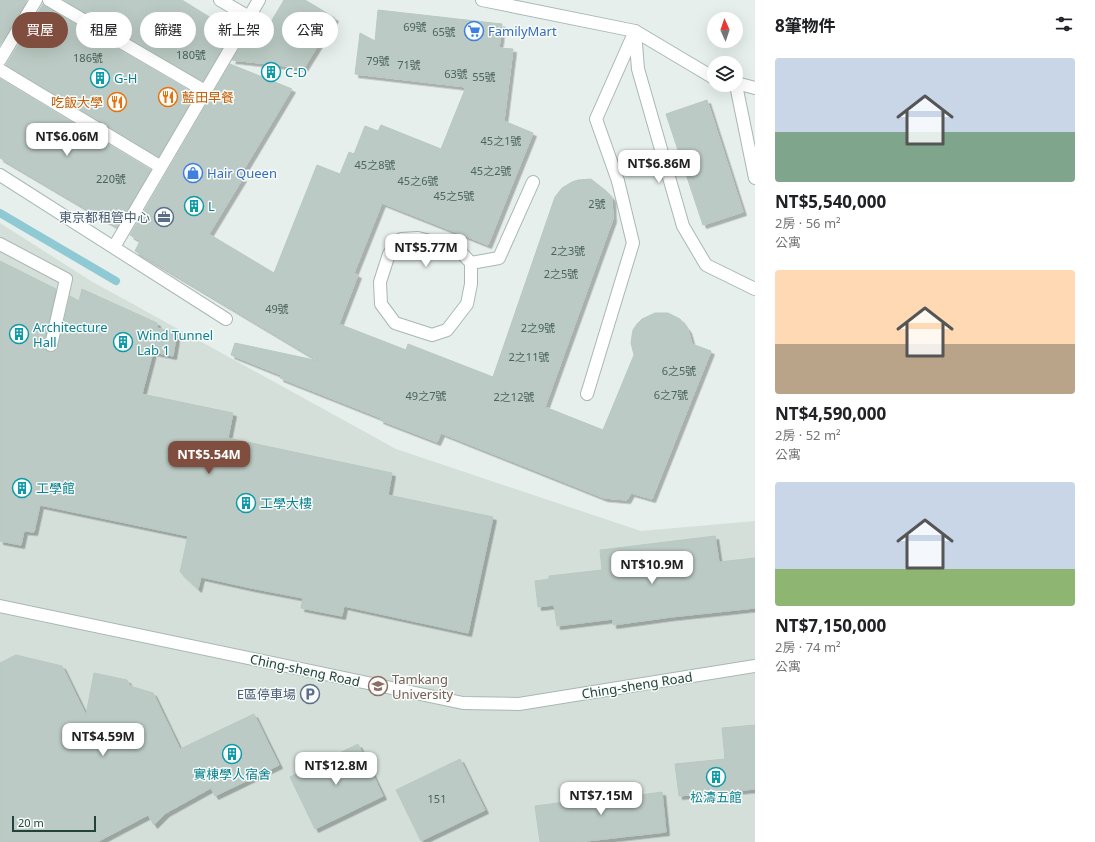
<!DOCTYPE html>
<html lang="zh-TW">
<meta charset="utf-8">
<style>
body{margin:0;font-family:"Noto Sans","Noto Sans TC",sans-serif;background:#f2f2f2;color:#202124;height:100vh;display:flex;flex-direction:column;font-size:15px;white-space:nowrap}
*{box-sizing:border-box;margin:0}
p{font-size:13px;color:#757577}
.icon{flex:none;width:22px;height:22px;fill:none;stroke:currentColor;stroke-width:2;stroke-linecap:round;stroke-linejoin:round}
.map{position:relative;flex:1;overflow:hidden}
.sheet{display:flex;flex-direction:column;background:#fff;width:340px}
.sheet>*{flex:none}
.guide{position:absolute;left:12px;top:12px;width:380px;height:36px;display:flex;gap:8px}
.needle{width:26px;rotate:357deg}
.tools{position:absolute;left:707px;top:12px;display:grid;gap:8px}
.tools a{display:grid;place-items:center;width:36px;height:36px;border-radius:50%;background:#fff;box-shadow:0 4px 16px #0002;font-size:20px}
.scale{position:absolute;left:12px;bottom:10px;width:84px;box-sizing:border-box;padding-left:4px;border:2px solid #24423a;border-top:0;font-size:11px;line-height:14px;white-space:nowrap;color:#24423a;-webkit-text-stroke:3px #f7fbf9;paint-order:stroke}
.price{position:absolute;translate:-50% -34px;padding:0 9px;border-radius:8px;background:#fff;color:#222;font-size:13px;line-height:26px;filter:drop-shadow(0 1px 2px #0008)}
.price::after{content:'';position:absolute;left:50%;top:24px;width:12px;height:9px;margin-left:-6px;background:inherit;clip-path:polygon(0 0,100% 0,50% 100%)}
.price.selected{background:#7f4e3f;color:#fff}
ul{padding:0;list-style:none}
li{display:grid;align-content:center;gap:8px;height:212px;padding:0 20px}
li span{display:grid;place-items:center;height:124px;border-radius:4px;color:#555}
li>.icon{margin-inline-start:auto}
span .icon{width:72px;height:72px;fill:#fffc;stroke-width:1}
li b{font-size:17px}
h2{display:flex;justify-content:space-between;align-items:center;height:48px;padding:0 20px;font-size:17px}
.pill{padding:0 14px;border-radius:18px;background:#fff;box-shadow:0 4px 16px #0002;font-size:14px;line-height:36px}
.pill.selected{background:#7f4e3f;color:#fff}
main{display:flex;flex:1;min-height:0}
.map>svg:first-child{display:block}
.built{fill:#d4dfda}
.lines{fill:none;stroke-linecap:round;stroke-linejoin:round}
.stream{stroke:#8ec9d4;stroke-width:8}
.building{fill:#bbcac4;stroke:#b8c9c2;filter:url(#shadow)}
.lane-casing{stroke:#a8b8b2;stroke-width:14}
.street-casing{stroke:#a8b8b2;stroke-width:14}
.lane{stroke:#fff;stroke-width:12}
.street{stroke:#fff;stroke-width:12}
.labels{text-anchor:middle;stroke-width:3;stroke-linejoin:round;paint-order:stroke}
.number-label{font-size:11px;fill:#4a645c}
.shop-label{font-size:13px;fill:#366cbe;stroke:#f7fbf9;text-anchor:start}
.culture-label{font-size:13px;fill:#0d838f;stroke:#f7fbf9;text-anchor:start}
.food-label{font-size:13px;fill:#c56008;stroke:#f7fbf9;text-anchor:start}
.service-label{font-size:13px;fill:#4e5e75;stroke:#f7fbf9;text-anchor:end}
.street-label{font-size:13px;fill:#24423a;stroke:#f7fbf9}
.education-label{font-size:13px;fill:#785e54;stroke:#f7fbf9;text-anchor:start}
</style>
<main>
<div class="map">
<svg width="755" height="842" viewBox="0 0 755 842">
<defs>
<filter id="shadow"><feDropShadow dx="3.5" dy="3.5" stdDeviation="0" flood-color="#0004"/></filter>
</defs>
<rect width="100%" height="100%" fill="#e6efeb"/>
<path class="built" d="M0,223L91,281L396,449L641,531L755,521V842H0Z"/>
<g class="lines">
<path class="stream" d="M0,213L116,281"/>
</g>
<path class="building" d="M0,0H27L0,45Z
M64,0H182L232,31L203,81Z
M284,0H305L335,18L304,68L232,60L245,38L257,45Z
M43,4L45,6L195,94L158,157L6,65Z
M378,10L502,24L499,48L513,49L504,121L533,133L488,245L382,203L354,273L358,275L339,324L406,350L408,344L493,377L555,197L562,188L572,182L578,180L591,179L606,191L612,198L613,219L545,407L603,430L634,355L631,343L632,336L633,330L637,324L642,319L655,313H668L680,319L688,330L692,344L711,351L652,499L631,493L627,500L604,498L441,433L437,442L380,420L381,418L280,378L281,375L231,355L235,343L319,361L135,251L140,241L130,235L230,64L292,89L240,176L243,178L209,234L274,273L317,165L340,174L349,152L354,154L365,126L378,131L381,125L441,149L466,87L355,74L360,33L375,41Z
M0,79L151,170L117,227L0,158Z
M707,100L743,212L703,225L666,114Z
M0,261L56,289L44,343V348L46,351L49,352H54L57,350L58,347L70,296L79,301L82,289L157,323V328L177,332L173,356L153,352L142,394L233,413L228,438L392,473L388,495L493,517L468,633L344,606L342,616L301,608L303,598L251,588L201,577L198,589L180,572L188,536L40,505L34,532L24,531L21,545L0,541Z
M715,536L719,562L755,558V608L671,617L613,625V619L557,626L554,605L538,607L535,581L549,579V576L602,570L600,550Z
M16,655L62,666L86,715L94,673L127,680L130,686L153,693L180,749L254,714L279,765L215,796L211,788L166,813L154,825L148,815L97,842H0V663Z
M755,725V789L679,796L675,764L725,759L722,728Z
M358,744L383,796L315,829L290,777Z
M460,759L485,810L421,841L396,790Z
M632,787L633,796L662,792L666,832L578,842H540L535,806L565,802V795Z"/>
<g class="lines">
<defs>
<path id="lane" d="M736,85L755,178
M618,181L596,119L635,31
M0,244L66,279L51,345
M0,606L463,703L519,704L755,666"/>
<path id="street" d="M49,0L205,91
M220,0L249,17
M482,0L635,31L714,78
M635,31L638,69L683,226L706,265L755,289
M0,60L36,0
M0,70L161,167
M736,83L755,88
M0,175L226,319
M114,247L259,0
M471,263V284L467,304L447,330L432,335L395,323L381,304L380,282L389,254L401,239L418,238L457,248L471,263L499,258L533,182
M587,394L633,243L618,181"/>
</defs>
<use href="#lane" class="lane-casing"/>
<use href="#street" class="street-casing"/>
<use href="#lane" class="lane"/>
<use href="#street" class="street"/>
</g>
<defs>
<symbol id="supermarket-ring" viewBox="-11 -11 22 22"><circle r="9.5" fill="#f7fbf9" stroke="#3f7fe0" stroke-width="1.5"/><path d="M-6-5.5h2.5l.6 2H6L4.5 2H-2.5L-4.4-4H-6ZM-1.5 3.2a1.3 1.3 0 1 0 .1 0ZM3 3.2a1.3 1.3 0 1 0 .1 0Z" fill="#3f7fe0"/></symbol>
<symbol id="building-ring" viewBox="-11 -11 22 22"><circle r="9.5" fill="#f7fbf9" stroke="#0f9aa8" stroke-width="1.5"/><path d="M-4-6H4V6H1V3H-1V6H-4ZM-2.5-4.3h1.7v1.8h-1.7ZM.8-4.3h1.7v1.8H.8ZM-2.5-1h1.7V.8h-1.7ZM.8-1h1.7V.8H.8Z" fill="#0f9aa8"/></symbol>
<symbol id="restaurant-ring" viewBox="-11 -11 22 22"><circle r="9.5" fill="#f7fbf9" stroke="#e8710a" stroke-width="1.5"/><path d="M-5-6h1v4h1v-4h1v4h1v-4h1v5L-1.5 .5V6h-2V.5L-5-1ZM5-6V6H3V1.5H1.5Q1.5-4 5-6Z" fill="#e8710a"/></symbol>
<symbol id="shop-ring" viewBox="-11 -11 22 22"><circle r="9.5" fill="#f7fbf9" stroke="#3f7fe0" stroke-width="1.5"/><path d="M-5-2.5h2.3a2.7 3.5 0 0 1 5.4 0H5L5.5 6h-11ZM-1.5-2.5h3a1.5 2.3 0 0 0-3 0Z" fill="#3f7fe0"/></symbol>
<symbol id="office-ring" viewBox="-11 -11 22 22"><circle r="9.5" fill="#f7fbf9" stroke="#5c6f8a" stroke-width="1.5"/><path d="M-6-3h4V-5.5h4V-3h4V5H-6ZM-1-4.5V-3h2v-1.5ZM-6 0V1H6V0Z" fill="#5c6f8a"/></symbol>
<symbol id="university-ring" viewBox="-11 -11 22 22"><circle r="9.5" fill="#f7fbf9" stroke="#8d6e63" stroke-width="1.5"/><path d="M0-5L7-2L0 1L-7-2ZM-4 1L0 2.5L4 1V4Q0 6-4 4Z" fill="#8d6e63"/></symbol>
<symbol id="parking-ring" viewBox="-11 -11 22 22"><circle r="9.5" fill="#f7fbf9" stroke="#5c6f8a" stroke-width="1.5"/><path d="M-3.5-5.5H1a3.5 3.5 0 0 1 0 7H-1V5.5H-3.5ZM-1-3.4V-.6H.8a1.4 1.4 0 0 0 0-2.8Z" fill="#5c6f8a"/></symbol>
</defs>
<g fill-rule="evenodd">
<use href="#supermarket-ring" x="463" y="20" width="22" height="22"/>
<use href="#building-ring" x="260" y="61" width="22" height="22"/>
<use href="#building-ring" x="89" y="67" width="22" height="22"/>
<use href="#restaurant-ring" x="157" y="86" width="22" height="22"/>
<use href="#restaurant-ring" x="106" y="91" width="22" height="22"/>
<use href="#shop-ring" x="182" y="162" width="22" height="22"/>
<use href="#building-ring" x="183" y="195" width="22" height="22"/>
<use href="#office-ring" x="153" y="206" width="22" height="22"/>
<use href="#building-ring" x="8" y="323" width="22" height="22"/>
<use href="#building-ring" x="112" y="331" width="22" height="22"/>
<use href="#building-ring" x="11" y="477" width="22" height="22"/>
<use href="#building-ring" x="235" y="492" width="22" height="22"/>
<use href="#university-ring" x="367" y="675" width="22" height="22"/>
<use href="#parking-ring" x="299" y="683" width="22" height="22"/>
<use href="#building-ring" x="221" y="743" width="22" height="22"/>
<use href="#building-ring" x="705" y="766" width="22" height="22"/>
</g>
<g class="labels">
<g class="number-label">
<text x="415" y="31">69號</text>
<text x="444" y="36">65號</text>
<text x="191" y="59">180號</text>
<text x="88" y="62">186號</text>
<text x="378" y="65">79號</text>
<text x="409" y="69">71號</text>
<text x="456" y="78">63號</text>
<text x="484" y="81">55號</text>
<text x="501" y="145">45之1號</text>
<text x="375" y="169">45之8號</text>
<text x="491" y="175">45之2號</text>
<text x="111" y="183">220號</text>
<text x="418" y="185">45之6號</text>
<text x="454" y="200">45之5號</text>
<text x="597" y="208">2號</text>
<text x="568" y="255">2之3號</text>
<text x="561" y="278">2之5號</text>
<text x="277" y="313">49號</text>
<text x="538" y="332">2之9號</text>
<text x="529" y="361">2之11號</text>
<text x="679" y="375">6之5號</text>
<text x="671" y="399">6之7號</text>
<text x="426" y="400">49之7號</text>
<text x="514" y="401">2之12號</text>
<text x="437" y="803">151</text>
</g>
<g class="shop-label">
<text x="488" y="36">FamilyMart</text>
<text x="207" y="178">Hair Queen</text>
</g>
<g class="culture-label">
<text x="285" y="77">C-D</text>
<text x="114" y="83">G-H</text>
<text x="208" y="211">L</text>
<text x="33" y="332">Architecture<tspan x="33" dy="15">Hall</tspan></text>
<text x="137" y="340">Wind Tunnel<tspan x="137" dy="15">Lab 1</tspan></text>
<text x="36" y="493">工學館</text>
<text x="260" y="508">工學大樓</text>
<text x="232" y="779" text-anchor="middle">實棟學人宿舍</text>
<text x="716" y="802" text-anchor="middle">松濤五館</text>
</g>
<g class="food-label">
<text x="182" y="102">藍田早餐</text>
<text x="103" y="107" text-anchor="end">吃飯大學</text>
</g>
<g class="service-label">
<text x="150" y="222">東京都租管中心</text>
<text x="296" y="699">E區停車場</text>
</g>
<g class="street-label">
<text transform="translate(305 670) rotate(12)" y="5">Ching-sheng Road</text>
<text transform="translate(637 685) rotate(-9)" y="5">Ching-sheng Road</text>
</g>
<g class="education-label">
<text x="392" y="684">Tamkang<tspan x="392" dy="15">University</tspan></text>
</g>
</g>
</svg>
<div class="tools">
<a><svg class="needle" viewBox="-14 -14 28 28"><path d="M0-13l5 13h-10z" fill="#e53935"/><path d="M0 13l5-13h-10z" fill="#757577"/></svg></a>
<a><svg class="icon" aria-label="layers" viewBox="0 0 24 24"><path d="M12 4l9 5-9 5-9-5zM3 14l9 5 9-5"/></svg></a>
</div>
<div class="scale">20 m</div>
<b class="price" style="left:67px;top:157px">NT$6.06M</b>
<b class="price" style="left:659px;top:184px">NT$6.86M</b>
<b class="price" style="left:426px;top:268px">NT$5.77M</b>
<b class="price selected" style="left:209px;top:475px">NT$5.54M</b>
<b class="price" style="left:652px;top:585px">NT$10.9M</b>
<b class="price" style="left:103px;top:757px">NT$4.59M</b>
<b class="price" style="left:336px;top:786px">NT$12.8M</b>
<b class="price" style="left:601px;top:816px">NT$7.15M</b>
<div class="guide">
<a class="pill selected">買屋</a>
<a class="pill">租屋</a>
<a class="pill">篩選</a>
<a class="pill">新上架</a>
<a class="pill">公寓</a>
</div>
</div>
<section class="sheet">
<h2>8筆物件<svg class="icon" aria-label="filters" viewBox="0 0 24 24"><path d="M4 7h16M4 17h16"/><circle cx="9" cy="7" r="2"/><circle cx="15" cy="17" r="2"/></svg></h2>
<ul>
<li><span style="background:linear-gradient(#c9d6e8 60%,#7fa58c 0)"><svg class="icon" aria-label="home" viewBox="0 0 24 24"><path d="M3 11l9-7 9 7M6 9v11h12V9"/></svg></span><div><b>NT$5,540,000</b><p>2房 · 56 m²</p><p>公寓</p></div></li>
<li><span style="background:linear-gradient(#ffd9b3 60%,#b9a48a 0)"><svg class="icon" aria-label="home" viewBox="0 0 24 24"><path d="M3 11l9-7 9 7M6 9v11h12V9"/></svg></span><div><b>NT$4,590,000</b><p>2房 · 52 m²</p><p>公寓</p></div></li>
<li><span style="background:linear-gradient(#c9d6e8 70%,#8fb573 0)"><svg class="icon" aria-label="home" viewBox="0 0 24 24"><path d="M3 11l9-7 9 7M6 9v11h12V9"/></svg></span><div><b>NT$7,150,000</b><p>2房 · 74 m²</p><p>公寓</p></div></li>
</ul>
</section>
</main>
